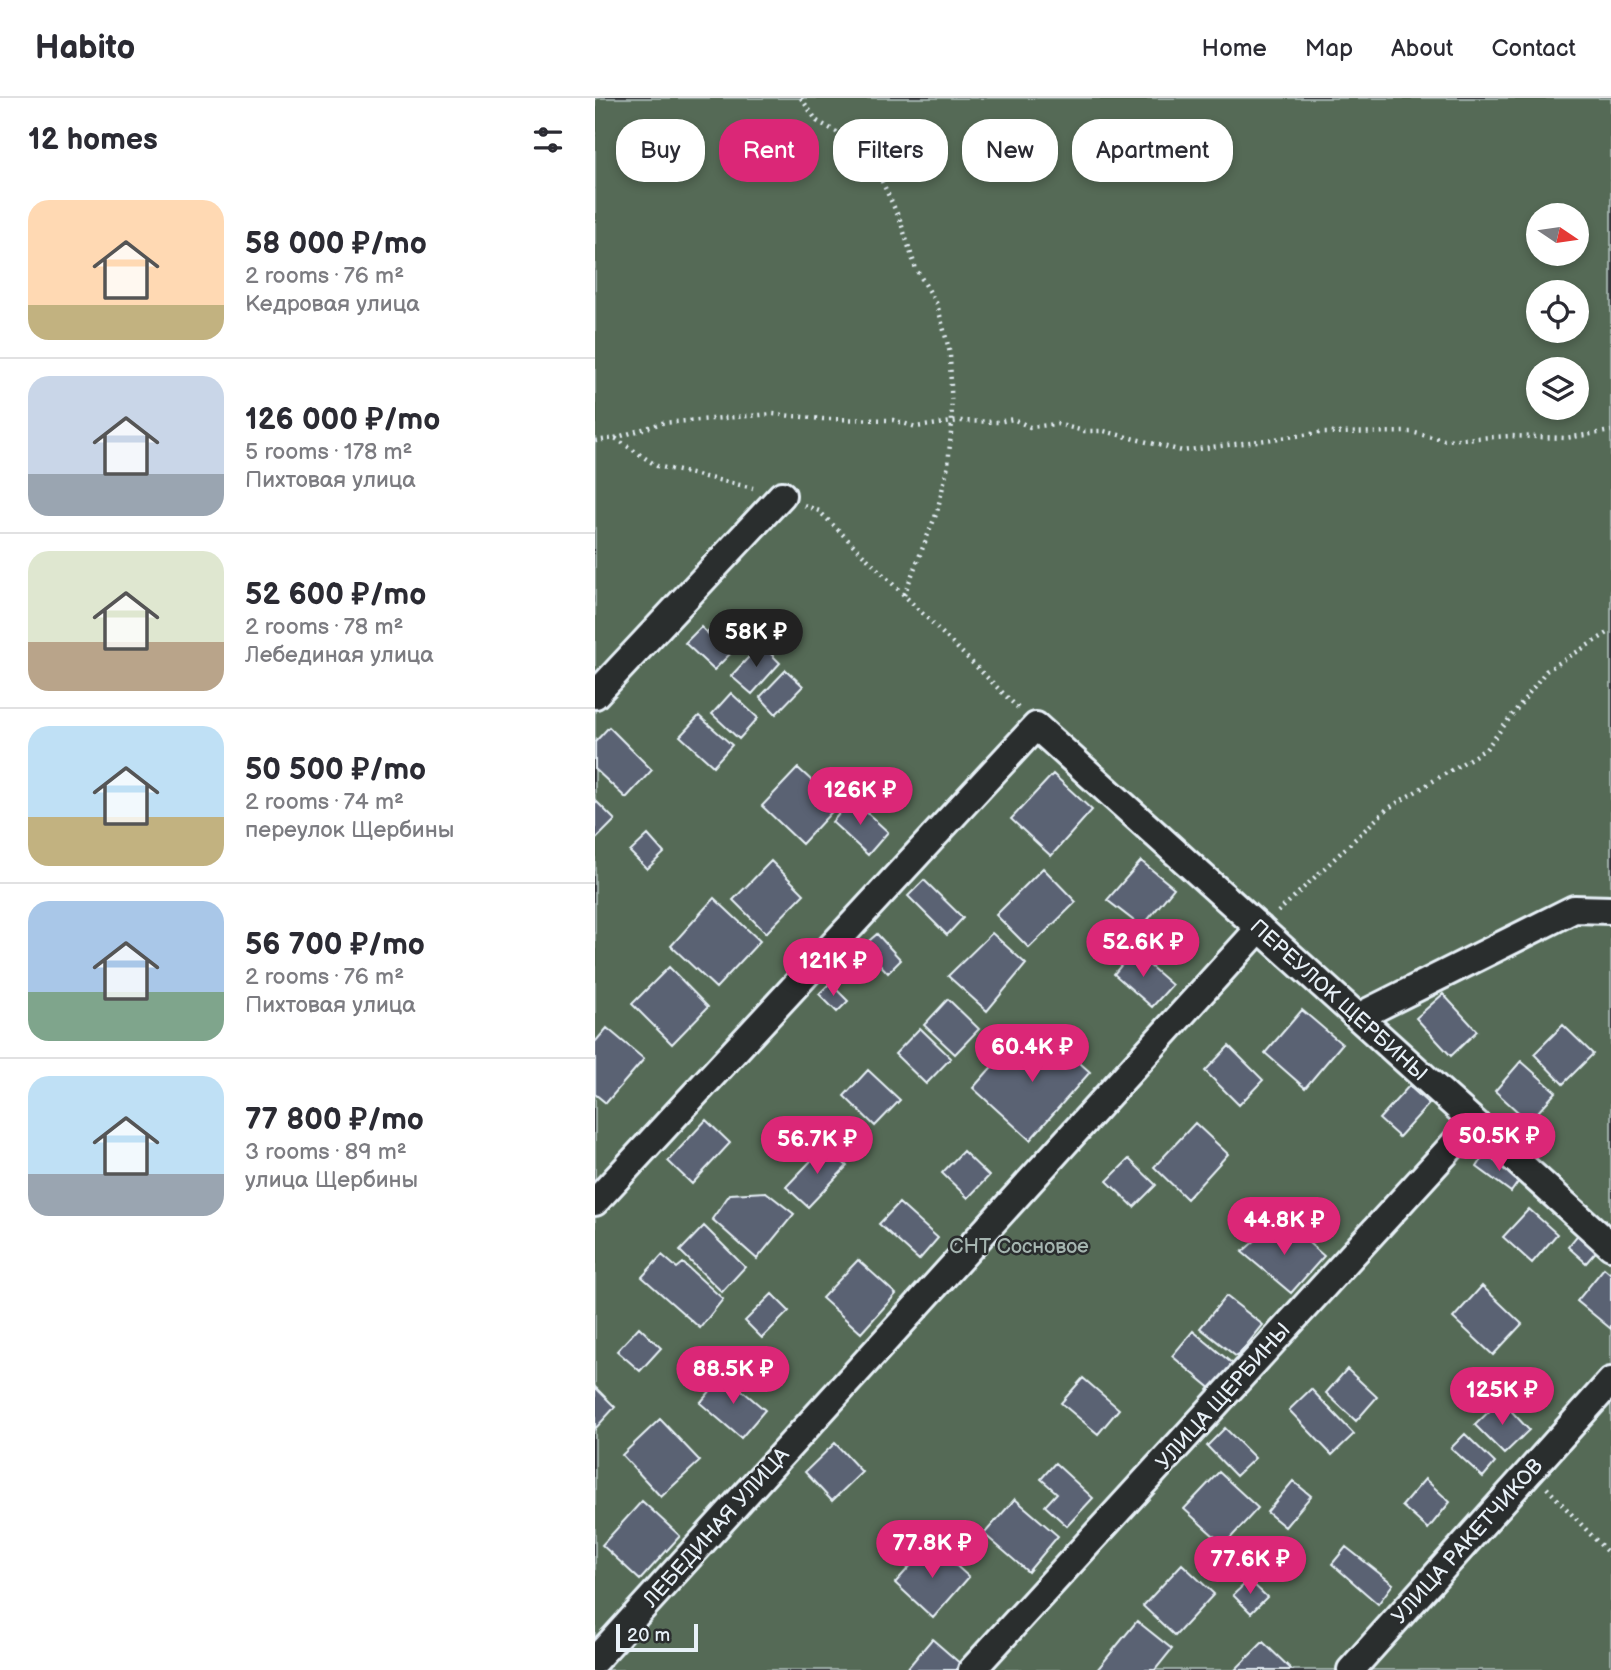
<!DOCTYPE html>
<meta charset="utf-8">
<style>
body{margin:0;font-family:"Balsamiq Sans",sans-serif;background:#f7f7f7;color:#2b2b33;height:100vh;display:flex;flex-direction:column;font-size:26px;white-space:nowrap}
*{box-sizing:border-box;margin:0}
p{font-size:23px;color:#7c7c81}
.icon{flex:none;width:38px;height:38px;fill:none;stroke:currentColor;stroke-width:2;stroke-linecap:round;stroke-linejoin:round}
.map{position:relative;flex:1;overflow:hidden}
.sheet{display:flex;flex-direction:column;background:#fff;width:595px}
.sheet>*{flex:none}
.top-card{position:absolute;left:21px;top:21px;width:665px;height:63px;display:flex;gap:14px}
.needle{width:46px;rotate:103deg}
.controls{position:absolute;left:931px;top:105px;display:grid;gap:14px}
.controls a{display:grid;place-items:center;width:63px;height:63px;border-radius:50%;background:#fff;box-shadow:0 4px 10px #0003;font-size:35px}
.scale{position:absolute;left:21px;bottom:18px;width:82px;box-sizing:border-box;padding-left:7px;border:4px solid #e8f1f8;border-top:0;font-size:19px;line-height:24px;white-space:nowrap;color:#e8f1f8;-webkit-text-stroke:5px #2a2d2e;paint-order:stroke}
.price{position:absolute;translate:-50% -60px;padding:0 16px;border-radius:24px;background:#db2777;color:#fff;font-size:23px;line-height:46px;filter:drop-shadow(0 2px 4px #0008)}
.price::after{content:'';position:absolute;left:50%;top:42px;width:21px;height:16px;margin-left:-10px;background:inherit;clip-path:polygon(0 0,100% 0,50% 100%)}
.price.selected{background:#222;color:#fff}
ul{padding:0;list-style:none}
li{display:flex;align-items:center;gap:21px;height:175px;padding:0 28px}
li+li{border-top:2px solid #e1e1e2}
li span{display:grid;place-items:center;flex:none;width:196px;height:140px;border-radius:21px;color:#555}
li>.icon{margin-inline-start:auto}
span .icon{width:84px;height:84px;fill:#fffc;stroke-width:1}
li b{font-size:30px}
h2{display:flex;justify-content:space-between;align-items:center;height:84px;padding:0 28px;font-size:30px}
.tag{padding:0 24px;border-radius:28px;background:#fff;box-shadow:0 4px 10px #0003;font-size:24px;line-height:63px}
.tag.selected{background:#db2777;color:#fff}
header{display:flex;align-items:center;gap:42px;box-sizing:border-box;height:98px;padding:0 35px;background:#fff;border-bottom:2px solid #e1e1e2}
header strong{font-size:33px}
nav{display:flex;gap:38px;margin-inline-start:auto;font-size:24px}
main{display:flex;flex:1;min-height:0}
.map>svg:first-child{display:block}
.green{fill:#546b57;stroke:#9eaea8;stroke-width:2;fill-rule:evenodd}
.building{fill:#5a6273;stroke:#e8f1f8;stroke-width:2}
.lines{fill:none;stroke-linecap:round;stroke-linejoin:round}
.minor-casing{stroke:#e8f1f8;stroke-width:32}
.path{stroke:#e8f1f8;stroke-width:4.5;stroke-dasharray:2 5;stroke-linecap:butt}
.minor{stroke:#2a2d2e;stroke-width:26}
.labels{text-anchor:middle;stroke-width:5;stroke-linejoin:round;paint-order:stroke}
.street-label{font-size:21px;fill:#e8f1f8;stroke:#2a2d2e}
.park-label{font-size:21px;fill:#a5b5b0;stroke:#2a2d2e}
</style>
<header>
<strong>Habito</strong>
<nav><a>Home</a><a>Map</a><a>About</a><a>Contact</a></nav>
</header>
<main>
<section class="sheet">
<h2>12 homes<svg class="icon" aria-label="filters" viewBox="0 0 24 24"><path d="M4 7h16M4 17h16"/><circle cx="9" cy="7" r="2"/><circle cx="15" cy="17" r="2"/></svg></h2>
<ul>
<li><span style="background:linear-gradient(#ffd9b3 75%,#c2b280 0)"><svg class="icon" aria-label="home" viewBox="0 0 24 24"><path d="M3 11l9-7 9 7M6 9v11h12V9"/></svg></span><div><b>58 000 ₽/mo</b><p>2 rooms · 76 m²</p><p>Кедровая улица</p></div></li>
<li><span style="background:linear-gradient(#c9d6e8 70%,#9aa5b1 0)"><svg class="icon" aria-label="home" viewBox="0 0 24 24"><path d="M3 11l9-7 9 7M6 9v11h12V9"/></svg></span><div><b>126 000 ₽/mo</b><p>5 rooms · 178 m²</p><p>Пихтовая улица</p></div></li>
<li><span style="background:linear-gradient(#dfe7d0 65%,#b9a48a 0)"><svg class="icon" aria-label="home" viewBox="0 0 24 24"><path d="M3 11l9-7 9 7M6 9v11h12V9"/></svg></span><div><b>52 600 ₽/mo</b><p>2 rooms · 78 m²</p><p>Лебединая улица</p></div></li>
<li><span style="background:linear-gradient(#bfe0f5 65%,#c2b280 0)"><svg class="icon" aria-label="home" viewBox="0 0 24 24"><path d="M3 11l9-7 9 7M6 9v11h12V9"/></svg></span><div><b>50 500 ₽/mo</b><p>2 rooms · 74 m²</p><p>переулок Щербины</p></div></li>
<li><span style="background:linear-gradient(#a9c7e8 65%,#7fa58c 0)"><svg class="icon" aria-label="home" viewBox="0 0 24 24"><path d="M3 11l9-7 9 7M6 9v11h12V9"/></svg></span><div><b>56 700 ₽/mo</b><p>2 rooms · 76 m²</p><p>Пихтовая улица</p></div></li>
<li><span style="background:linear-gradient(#bfe0f5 70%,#9aa5b1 0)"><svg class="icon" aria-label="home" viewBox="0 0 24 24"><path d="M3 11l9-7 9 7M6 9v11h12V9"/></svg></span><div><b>77 800 ₽/mo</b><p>3 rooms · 89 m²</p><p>улица Щербины</p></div></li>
</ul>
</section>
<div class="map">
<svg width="1016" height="1572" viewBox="0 0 1016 1572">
<rect width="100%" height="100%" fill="#34383c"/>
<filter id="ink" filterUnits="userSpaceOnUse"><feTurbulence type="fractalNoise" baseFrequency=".0143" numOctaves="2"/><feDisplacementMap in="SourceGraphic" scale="14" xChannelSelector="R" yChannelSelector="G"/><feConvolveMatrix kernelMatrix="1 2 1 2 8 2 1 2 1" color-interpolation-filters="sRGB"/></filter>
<g filter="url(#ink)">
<path class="green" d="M0,0H1016V1572H0ZM943,117H982V156H943ZM943,194H982V233H943ZM943,271H982V310H943Z"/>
<path class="building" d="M126,520L148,542L135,556L112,534Z
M106,529L135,556L119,572L90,545Z
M166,546L185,565L157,596L136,578Z
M191,572L208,588L181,616L165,599Z
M136,595L163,620L144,641L117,616Z
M104,618L137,647L118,668L85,638Z
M14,629L57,672L31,700L0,671V644Z
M203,670L243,707L207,746L167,708Z
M458,676L497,712L456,758L416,721Z
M257,701L293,734L273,757L237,724Z
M0,702L20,722L0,742Z
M53,737L69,755L52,771L35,754Z
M176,763L209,796L171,835L138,802Z
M546,763L579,790L547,829L512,802Z
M448,770L481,804L434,850L401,817Z
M329,782L368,820L352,837L313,798Z
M119,800L165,843L121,890L76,848Z
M397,835L431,866L392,913L353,878Z
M282,836L306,862L293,875L268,848Z
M538,853L577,887L557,909L519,876Z
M74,869L113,909L77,946L37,906Z
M235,885L253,903L242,914L224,896Z
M848,896L882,933L856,958L821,920Z
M353,901L384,931L360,956L329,927Z
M707,912L747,946L710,990L670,955Z
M968,927L998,956L968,986L939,956Z
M12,930L49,961L11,1005L0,996V944Z
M325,930L356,960L331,986L300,956Z
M448,932L495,974L435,1042L378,990L410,954L420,964Z
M634,948L668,982L644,1007L610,973Z
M926,963L961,994L934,1024L900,993Z
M273,972L305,1002L280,1028L249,998Z
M814,988L834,1006L804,1039L784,1021Z
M111,1022L135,1045L97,1086L73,1063Z
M600,1025L633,1056L592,1101L559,1069Z
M230,1048L252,1068L213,1109L191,1089Z
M368,1053L394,1078L373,1100L347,1075Z
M891,1055L926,1080L916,1094L882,1069Z
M534,1061L561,1087L539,1109L512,1083Z
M171,1094L199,1116L162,1161L117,1121L135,1096Z
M304,1105L343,1140L324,1162L284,1126Z
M934,1111L962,1136L937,1165L908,1139Z
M109,1128L150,1169L127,1194L85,1153Z
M681,1132H699L729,1158L696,1195L647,1154L663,1140Z
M985,1134L1004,1150L991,1165L973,1149Z
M67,1157L82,1170L88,1165L128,1201L105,1230L47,1179Z
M263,1162L301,1196L266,1235L227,1200Z
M1009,1170L1016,1176V1231L982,1203Z
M887,1188L927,1226L898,1257L858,1220Z
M177,1196L194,1213L167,1240L150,1223Z
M631,1198L668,1227L642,1259L605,1230Z
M44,1229L66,1250L45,1273L22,1253Z
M598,1233L639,1267L618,1292L577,1258Z
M752,1271L782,1299L761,1323L731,1295Z
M129,1277L170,1312L146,1340L105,1305Z
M488,1280L524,1311L503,1336L466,1305Z
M0,1289L20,1309L0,1331Z
M716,1291L759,1336L737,1357L694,1312Z
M906,1302L934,1332L909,1356L880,1327Z
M65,1321L105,1363L66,1399L27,1357Z
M630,1330L660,1360L641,1378L612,1348Z
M870,1336L900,1365L888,1379L856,1350Z
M240,1345L267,1374L237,1403L210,1374Z
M460,1365L498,1400L472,1428L450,1408L462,1395L446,1381Z
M624,1374L663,1410L629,1447L589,1411Z
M830,1381L855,1404L833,1431L807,1408Z
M698,1383L716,1398L690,1429L672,1414Z
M420,1401L463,1438L433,1474L389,1436Z
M47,1403L85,1438L45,1482L7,1447Z
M336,1445L374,1479L338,1520L300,1485Z
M751,1449L798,1486L783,1506L737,1466Z
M587,1466L619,1496L580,1538L548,1508Z
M654,1482L672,1499L656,1515L638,1497Z
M542,1523L577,1551L560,1572H502Z
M337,1541L367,1567L362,1572H311Z
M668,1544L697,1572H640Z"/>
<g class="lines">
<defs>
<path id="minor" d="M0,597L187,397
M763,919L979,811L1016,812
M0,1104L441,628L1016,1148
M0,1562L665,830
M377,1572L879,1024
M756,1572L1016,1283"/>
</defs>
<use href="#minor" class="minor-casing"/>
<path class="path" d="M206,0L222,23L263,46L285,79L305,122L321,171L342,206L355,255L357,324L353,367L342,414L309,497
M20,340L67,325L178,316L228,321L298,322L321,329L365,323L403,324L418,321L435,329L462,326L489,333H509L587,353L724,335L816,334L849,342L916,338L971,340L1016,333
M0,343L20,340L62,368L158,390
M209,407L224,413L423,610
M683,814L792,711L891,651L951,573L1016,533
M952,1390L1016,1458"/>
<use href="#minor" class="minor"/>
</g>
</g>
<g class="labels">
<g class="street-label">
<text transform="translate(744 902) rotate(42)" y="7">ПЕРЕУЛОК ЩЕРБИНЫ</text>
<text transform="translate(628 1298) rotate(-48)" y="7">УЛИЦА ЩЕРБИНЫ</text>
<text transform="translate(121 1429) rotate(-48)" y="7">ЛЕБЕДИНАЯ УЛИЦА</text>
<text transform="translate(872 1443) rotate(-48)" y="7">УЛИЦА РАКЕТЧИКОВ</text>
</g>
<g class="park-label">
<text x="424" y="1155">СНТ Сосновое</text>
</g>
</g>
</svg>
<div class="controls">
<a><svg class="needle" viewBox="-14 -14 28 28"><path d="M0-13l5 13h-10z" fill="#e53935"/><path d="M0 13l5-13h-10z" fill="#7c7c81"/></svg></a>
<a><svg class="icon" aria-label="locate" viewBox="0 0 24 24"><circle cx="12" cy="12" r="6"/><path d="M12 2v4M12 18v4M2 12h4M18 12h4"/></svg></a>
<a><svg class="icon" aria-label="layers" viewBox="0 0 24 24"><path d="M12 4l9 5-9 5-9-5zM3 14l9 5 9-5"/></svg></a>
</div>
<div class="scale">20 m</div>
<b class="price selected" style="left:161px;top:571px">58K ₽</b>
<b class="price" style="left:265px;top:729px">126K ₽</b>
<b class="price" style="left:548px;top:881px">52.6K ₽</b>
<b class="price" style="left:238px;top:900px">121K ₽</b>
<b class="price" style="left:437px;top:986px">60.4K ₽</b>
<b class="price" style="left:904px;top:1075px">50.5K ₽</b>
<b class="price" style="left:222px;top:1078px">56.7K ₽</b>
<b class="price" style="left:689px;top:1159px">44.8K ₽</b>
<b class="price" style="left:138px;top:1308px">88.5K ₽</b>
<b class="price" style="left:907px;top:1329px">125K ₽</b>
<b class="price" style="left:337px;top:1482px">77.8K ₽</b>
<b class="price" style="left:655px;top:1498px">77.6K ₽</b>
<div class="top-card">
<a class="tag">Buy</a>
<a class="tag selected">Rent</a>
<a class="tag">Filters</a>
<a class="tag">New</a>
<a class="tag">Apartment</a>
</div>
</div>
</main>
